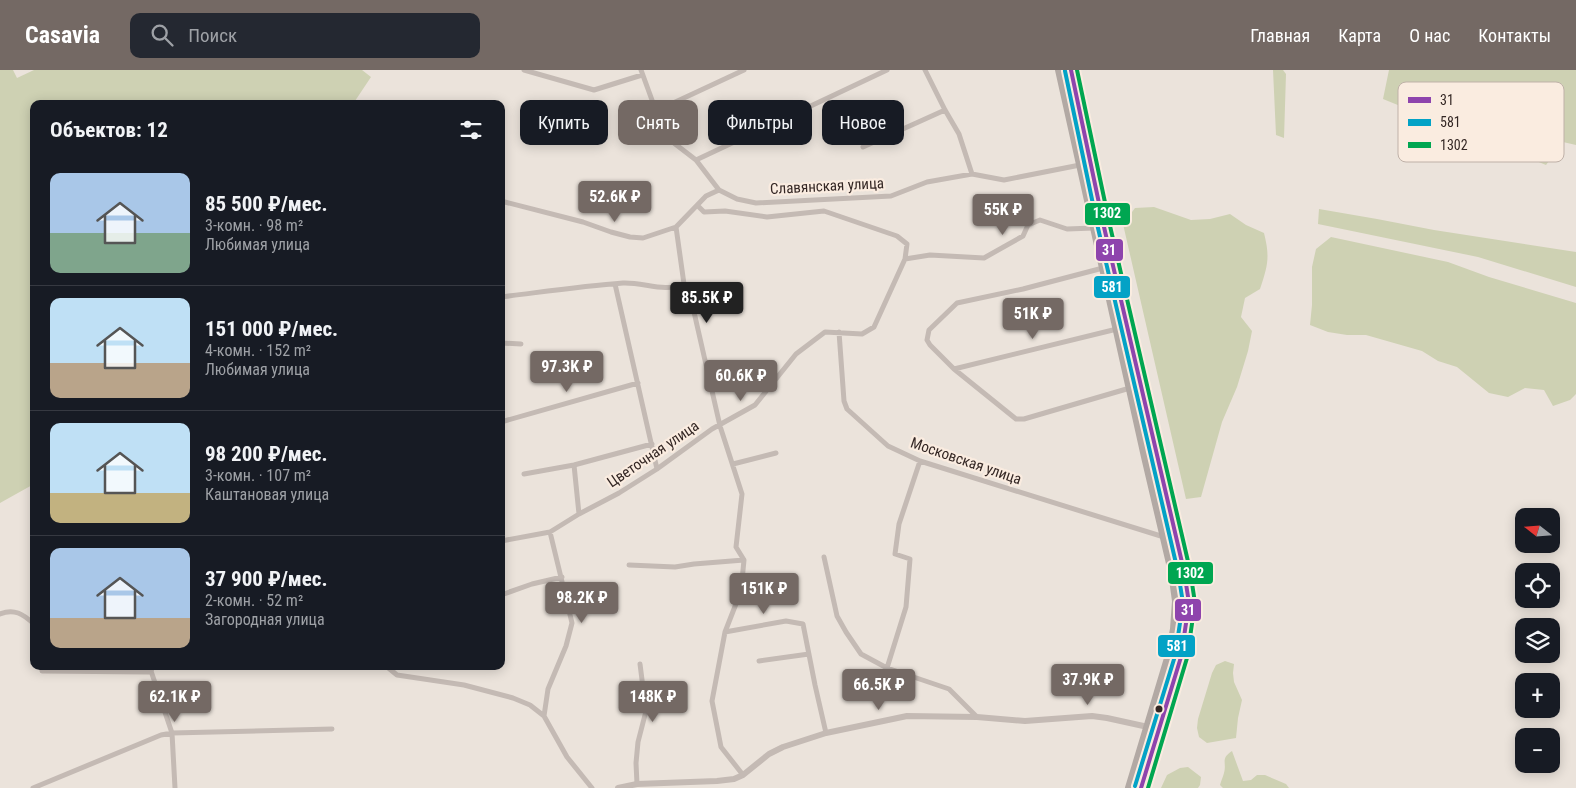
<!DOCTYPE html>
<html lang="ru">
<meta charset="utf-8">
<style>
body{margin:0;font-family:"Roboto Condensed",sans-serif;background:#242831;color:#f1f3f6;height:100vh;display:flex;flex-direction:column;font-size:19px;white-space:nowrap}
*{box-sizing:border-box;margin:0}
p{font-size:16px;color:#9ea1a6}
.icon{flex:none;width:28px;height:28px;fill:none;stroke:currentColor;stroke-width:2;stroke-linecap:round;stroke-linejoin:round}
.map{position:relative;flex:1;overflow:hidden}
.panel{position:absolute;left:30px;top:30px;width:475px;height:570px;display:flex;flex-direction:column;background:#171b24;border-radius:10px;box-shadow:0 2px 12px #0003}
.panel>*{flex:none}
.guide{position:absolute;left:520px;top:30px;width:475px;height:45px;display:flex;gap:10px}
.needle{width:32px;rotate:287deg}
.controls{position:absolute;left:1515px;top:438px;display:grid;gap:10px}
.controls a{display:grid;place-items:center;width:45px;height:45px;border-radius:10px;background:#171b24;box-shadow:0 2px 12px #0003;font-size:25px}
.price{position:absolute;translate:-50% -42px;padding:0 11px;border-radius:5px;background:#746964;color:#fff;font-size:16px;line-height:32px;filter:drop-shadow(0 1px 2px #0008)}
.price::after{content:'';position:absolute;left:50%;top:30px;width:15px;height:11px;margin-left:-8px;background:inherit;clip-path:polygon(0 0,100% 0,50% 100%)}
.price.on{background:#222;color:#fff}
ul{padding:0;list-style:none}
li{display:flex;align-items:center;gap:15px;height:125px;padding:0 20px}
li+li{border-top:1px solid #363941}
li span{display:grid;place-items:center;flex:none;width:140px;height:100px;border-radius:10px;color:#555}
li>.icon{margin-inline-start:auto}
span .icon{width:60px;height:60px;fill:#fffc;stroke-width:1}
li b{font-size:21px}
h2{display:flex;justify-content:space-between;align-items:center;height:60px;padding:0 20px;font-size:21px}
.chip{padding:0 18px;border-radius:10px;background:#171b24;box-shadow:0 2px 12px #0003;font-size:18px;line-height:45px}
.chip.on{background:#746964;color:#fff}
header{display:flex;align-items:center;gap:30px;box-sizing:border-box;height:70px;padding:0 25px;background:#746964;color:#fff}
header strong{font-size:24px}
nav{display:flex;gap:28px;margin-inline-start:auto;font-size:18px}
.search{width:350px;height:45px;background:#242831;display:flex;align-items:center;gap:12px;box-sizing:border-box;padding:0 18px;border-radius:10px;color:#9ea1a6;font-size:19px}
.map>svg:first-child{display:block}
.green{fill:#ced1b3}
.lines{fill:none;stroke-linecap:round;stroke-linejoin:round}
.minor{stroke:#c4bab4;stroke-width:5}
.tertiary{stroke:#c4bab4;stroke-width:6}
.primary{stroke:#b2a9a4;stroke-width:8}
.bus-1-casing{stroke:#faece0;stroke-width:8}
.bus-2-casing{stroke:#faece0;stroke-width:8}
.bus-3-casing{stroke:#faece0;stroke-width:8}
.bus-1{stroke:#8e44ad;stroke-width:4}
.bus-2{stroke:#03a2c6;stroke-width:4}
.bus-3{stroke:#00a651;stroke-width:4}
.bus-dot{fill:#342724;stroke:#faece0;stroke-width:2}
.labels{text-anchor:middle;stroke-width:4.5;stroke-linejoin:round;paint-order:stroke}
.street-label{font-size:15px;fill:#342724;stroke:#faece0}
.key{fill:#faece0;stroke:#bfb1a8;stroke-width:1}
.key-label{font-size:14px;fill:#342724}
.line-badge{stroke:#faece0;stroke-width:2}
.badge-label{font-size:14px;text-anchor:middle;font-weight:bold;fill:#fff}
</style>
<header>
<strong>Casavia</strong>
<div class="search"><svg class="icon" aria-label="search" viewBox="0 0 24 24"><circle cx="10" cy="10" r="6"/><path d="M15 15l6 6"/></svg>Поиск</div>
<nav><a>Главная</a><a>Карта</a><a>О нас</a><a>Контакты</a></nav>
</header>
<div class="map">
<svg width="1576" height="718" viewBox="0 0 1576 718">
<rect width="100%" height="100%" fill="#ebe3db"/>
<path class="green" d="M0,0H13L17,8L34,0H362L371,7L353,34H34V414L0,433Z
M1273,0H1283L1286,4L1284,68L1276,65Z
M1389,0H1576V75L1563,72L1546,95L1383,29Z
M1154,137L1191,150L1210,149L1230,144L1246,155L1264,163C1270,187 1268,195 1260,219L1245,228L1241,247L1252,261L1248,281L1237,317L1222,352L1201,427L1186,429L1123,154L1135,138Z
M1319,139L1377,149L1434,160L1576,182V217L1478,187L1318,154Z
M1331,167L1448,192L1489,207L1576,233V324L1570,330L1553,336L1544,320L1525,318L1508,327L1489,323L1457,297L1438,291L1422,281L1366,265H1347L1328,262L1310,255L1312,235V197L1316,179Z
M1225,591L1234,594L1233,603L1234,612L1242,630L1238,648L1236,668L1207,673L1199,667L1197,658L1198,649L1212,603L1216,595Z
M1232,681L1243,711L1251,710L1257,705H1265L1286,714L1289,718H1223L1220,715C1221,711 1223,707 1224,703C1227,692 1220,689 1232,681Z
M1188,697L1201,707L1200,715L1198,718H1161L1167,705L1180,698Z"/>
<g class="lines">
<path class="minor" d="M524,0L594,20L642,5
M641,0L656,41L670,70L696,90L719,120L737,129L756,133L891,126L927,112L972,104L1004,110L1080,95
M925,0L945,40L959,64L972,104
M656,41L744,0
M863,77L945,40
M696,90L887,0
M501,131L583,152L611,162L630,167L643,168L676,157L706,126L719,120
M676,157L684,214L694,242L720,356L742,424L736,477L744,490L741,521L725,562L712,631L721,677L743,705
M905,189L930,185L984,188L1023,166L1028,155L1040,150L1067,159L1094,158
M1103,198L1023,219L957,233L929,260L927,270L930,275L954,299L1016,349H1024L1130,318
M615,214L657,399
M501,227C542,222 582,216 623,213C644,212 664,223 684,214
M839,262L844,331L847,339L888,376L920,391L1164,467
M501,273L521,274
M954,299L1117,259
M501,352L638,313
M733,394L776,383
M574,395L579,444
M524,404L574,395L652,374
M550,462L572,553L566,576L548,619L544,646L567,687L592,718
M501,471L550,462L579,444L619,423L657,399L712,359L755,335L796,284L825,262L862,264L874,257L905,189L907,174L897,166L824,141L767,147L725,141L704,142L698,136
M824,487L837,546L846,562L861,584L887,598L949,619L977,647
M629,495L675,497L694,494L744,490
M501,525L532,514L562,507
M0,544C14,538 23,544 34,554
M725,562L786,551L803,554L815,615L826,663
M759,591L809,584
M42,596V601L147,602L151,601L153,596
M386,596L397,605L464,615L513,628L530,635L544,646
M887,598L906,537L910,489L895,484L899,454L920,391
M151,601L172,663L175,718
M637,714L636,693L638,672L646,641L640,594
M33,718L161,665L172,663L332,659"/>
<path class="tertiary" d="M618,718L637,714L717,711L734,709L743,705L769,684L783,677L826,663L907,646L977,647L1025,651L1092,646L1107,648L1148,657"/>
<path class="primary" d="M1059,0L1145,387L1172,502L1176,531L1174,559L1169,585L1129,718
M1071,0L1104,157L1184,501L1189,533L1181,587L1141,718"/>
<defs>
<path id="bus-1" d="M1071,0L1104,157L1184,501L1189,533L1181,587L1141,718"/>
<path id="bus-2" d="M1065,1L1098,158L1178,502L1183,533L1175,586L1135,716"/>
<path id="bus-3" d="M1077,0L1110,156L1190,500L1195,533L1187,588L1148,718"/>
</defs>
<use href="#bus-1" class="bus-1-casing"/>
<use href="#bus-2" class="bus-2-casing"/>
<use href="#bus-3" class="bus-3-casing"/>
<use href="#bus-1" class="bus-1"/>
<use href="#bus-2" class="bus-2"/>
<use href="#bus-3" class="bus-3"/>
</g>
<circle class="bus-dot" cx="1159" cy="639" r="4.5"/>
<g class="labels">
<g class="street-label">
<text transform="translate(827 116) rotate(-3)" y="5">Славянская улица</text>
<text transform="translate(653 384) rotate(-34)" y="5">Цветочная улица</text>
<text transform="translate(966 391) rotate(19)" y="5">Московская улица</text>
</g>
</g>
<rect x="1398" y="12" width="166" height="80" rx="8" class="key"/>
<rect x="1408" y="27" width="23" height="6" fill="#8e44ad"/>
<rect x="1408" y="49" width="23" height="7" fill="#03a2c6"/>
<rect x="1408" y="72" width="23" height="6" fill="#00a651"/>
<g class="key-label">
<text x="1440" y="35">31</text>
<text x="1440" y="57">581</text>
<text x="1440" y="80">1302</text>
</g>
<g class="line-badge">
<rect x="1084" y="132" width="47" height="24" rx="5" fill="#00a651"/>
<rect x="1095" y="168" width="29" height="24" rx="5" fill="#8e44ad"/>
<rect x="1093" y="205" width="38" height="24" rx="5" fill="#03a2c6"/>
<rect x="1167" y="491" width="47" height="24" rx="5" fill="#00a651"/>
<rect x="1174" y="528" width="28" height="24" rx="5" fill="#8e44ad"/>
<rect x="1157" y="564" width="39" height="24" rx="5" fill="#03a2c6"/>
</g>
<g class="badge-label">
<text x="1107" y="148">1302</text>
<text x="1109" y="185">31</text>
<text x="1112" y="222">581</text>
<text x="1190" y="508">1302</text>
<text x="1188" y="545">31</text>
<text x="1177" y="581">581</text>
</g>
</svg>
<div class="controls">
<a><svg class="needle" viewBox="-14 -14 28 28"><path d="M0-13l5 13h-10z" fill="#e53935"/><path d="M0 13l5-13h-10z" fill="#9ea1a6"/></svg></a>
<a><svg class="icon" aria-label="locate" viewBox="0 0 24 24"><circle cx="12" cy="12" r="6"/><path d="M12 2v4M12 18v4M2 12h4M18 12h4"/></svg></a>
<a><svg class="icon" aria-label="layers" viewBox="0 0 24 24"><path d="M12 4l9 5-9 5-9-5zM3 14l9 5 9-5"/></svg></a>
<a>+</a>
<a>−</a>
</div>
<b class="price" style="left:615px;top:153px">52.6K ₽</b>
<b class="price" style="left:1003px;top:166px">55K ₽</b>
<b class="price on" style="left:707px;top:254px">85.5K ₽</b>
<b class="price" style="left:1033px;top:270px">51K ₽</b>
<b class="price" style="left:567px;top:323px">97.3K ₽</b>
<b class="price" style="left:741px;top:332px">60.6K ₽</b>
<b class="price" style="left:764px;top:545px">151K ₽</b>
<b class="price" style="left:582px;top:554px">98.2K ₽</b>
<b class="price" style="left:1088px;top:636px">37.9K ₽</b>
<b class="price" style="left:879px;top:641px">66.5K ₽</b>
<b class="price" style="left:175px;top:653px">62.1K ₽</b>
<b class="price" style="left:653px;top:653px">148K ₽</b>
<div class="guide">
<a class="chip">Купить</a>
<a class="chip on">Снять</a>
<a class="chip">Фильтры</a>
<a class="chip">Новое</a>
</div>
<section class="panel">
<h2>Объектов: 12<svg class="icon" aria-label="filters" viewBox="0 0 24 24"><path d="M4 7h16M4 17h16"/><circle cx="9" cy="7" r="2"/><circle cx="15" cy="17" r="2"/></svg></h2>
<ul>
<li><span style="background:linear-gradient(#a9c7e8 60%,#7fa58c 0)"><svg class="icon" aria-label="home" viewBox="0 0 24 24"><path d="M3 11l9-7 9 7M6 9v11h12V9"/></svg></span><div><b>85 500 ₽/мес.</b><p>3-комн. · 98 m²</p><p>Любимая улица</p></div></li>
<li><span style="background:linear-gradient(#bfe0f5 65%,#b9a48a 0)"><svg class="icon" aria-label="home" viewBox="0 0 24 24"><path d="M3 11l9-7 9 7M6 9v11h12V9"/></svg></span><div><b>151 000 ₽/мес.</b><p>4-комн. · 152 m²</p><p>Любимая улица</p></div></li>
<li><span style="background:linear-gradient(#bfe0f5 70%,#c2b280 0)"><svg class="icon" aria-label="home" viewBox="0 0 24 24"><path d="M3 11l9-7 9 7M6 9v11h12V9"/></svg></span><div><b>98 200 ₽/мес.</b><p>3-комн. · 107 m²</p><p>Каштановая улица</p></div></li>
<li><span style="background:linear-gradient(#a9c7e8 70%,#b9a48a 0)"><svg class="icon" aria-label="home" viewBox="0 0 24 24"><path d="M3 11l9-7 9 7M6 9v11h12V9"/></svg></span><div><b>37 900 ₽/мес.</b><p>2-комн. · 52 m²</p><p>Загородная улица</p></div></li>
</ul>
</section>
</div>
